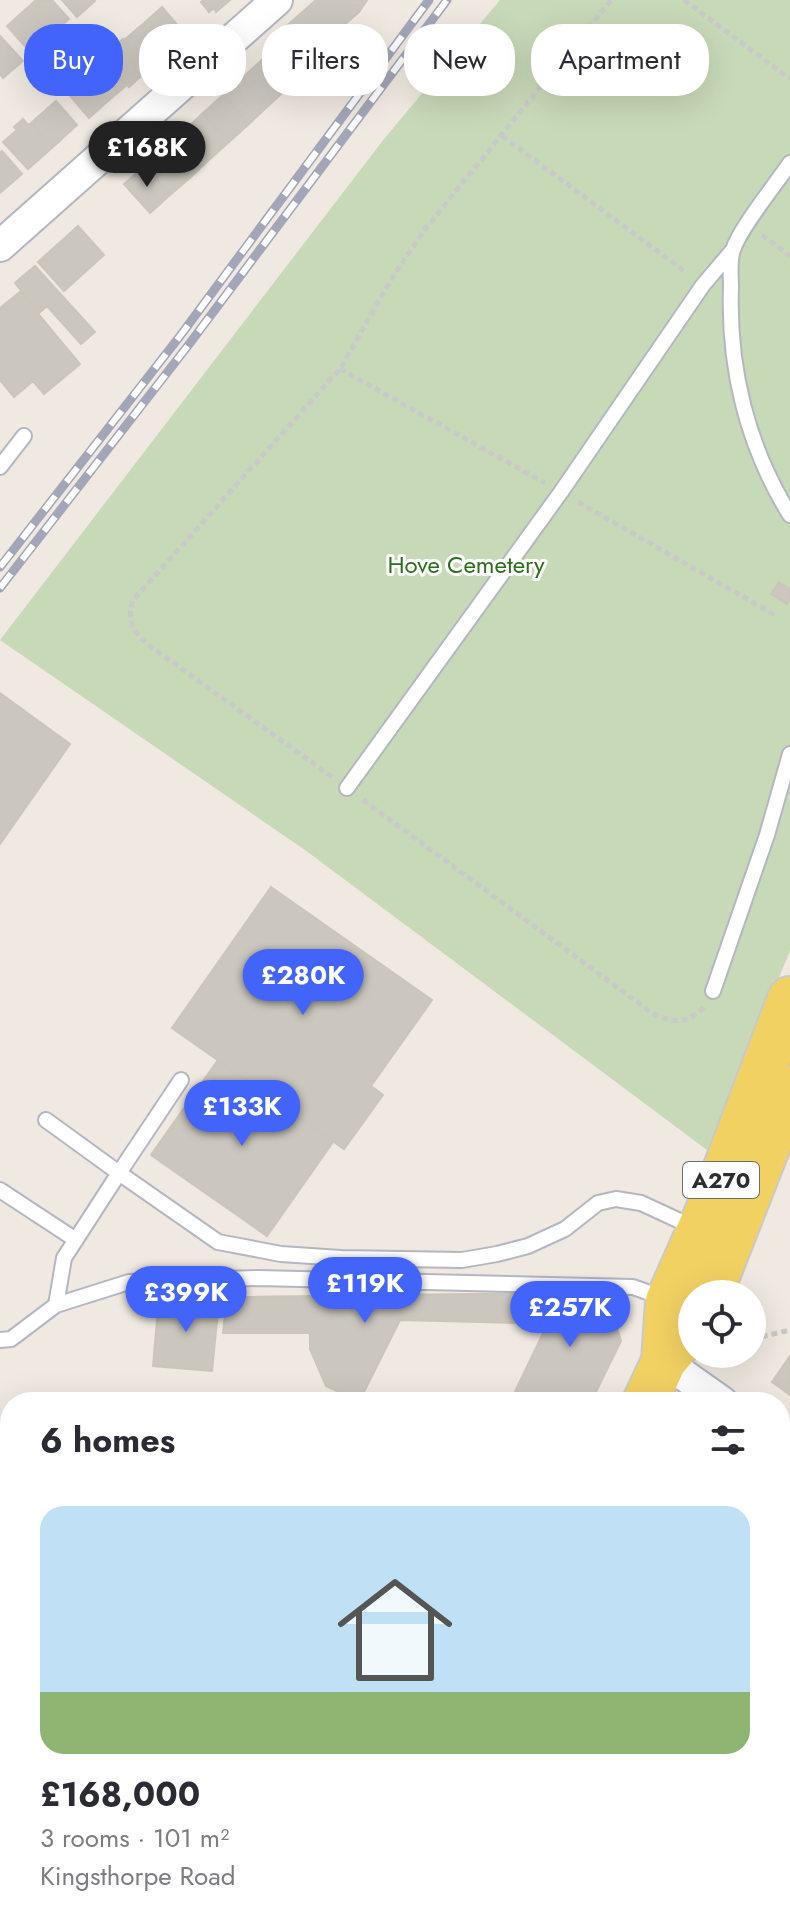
<!DOCTYPE html>
<meta charset="utf-8">
<style>
body{margin:0;font-family:Jost,sans-serif;background:#f7f7f7;color:#2b2b33;height:100vh;display:flex;flex-direction:column;font-size:30px;white-space:nowrap}
*{box-sizing:border-box;margin:0}
p{font-size:26px;color:#7c7c81}
.icon{flex:none;width:44px;height:44px;fill:none;stroke:currentColor;stroke-width:2;stroke-linecap:round;stroke-linejoin:round}
.map{position:relative;flex:1;overflow:hidden}
.side{position:absolute;left:0px;top:1392px;width:790px;height:538px;display:flex;flex-direction:column;background:#fff;border-radius:32px 32px 0 0;box-shadow:0 8px 32px #0002}
.side>*{flex:none}
.top-card{position:absolute;left:24px;top:24px;width:742px;height:72px;display:flex;gap:16px}
.fabs{position:absolute;left:678px;top:1280px;display:grid;gap:16px}
.fabs a{display:grid;place-items:center;width:88px;height:88px;border-radius:50%;background:#fff;box-shadow:0 8px 32px #0002;font-size:40px}
.price{position:absolute;translate:-50% -68px;padding:0 18px;border-radius:28px;background:#4264fb;color:#fff;font-size:26px;line-height:52px;filter:drop-shadow(0 2px 4px #0008)}
.price::after{content:'';position:absolute;left:50%;top:48px;width:24px;height:18px;margin-left:-12px;background:inherit;clip-path:polygon(0 0,100% 0,50% 100%)}
.price.current{background:#222;color:#fff}
ul{padding:0;list-style:none}
li{display:grid;align-content:center;gap:16px;height:424px;padding:0 40px}
li span{display:grid;place-items:center;height:248px;border-radius:24px;color:#555}
li>.icon{margin-inline-start:auto}
span .icon{width:144px;height:144px;fill:#fffc;stroke-width:1}
li b{font-size:34px}
h2{display:flex;justify-content:space-between;align-items:center;height:96px;padding:0 40px;font-size:34px}
.pill{padding:0 28px;border-radius:32px;background:#fff;box-shadow:0 8px 32px #0002;font-size:28px;line-height:72px}
.pill.current{background:#4264fb;color:#fff}
.map>svg:first-child{display:block}
.cemetery{fill:#c8d9b8}
.building{fill:#cbc7bf;stroke:#cbc5ba;stroke-width:2}
.lines{fill:none;stroke-linecap:round;stroke-linejoin:round}
.service-casing{stroke:#b4b7c1;stroke-width:18}
.minor-casing{stroke:#b4b7c1;stroke-width:34}
.primary-casing{stroke:#c9c9c9;stroke-width:48}
.path{stroke:#c9c9c9;stroke-width:5;stroke-dasharray:6 4;stroke-linecap:butt}
.service{stroke:#fff;stroke-width:14}
.minor{stroke:#fff;stroke-width:30}
.primary{stroke:#f2d163;stroke-width:44}
.rail-casing{stroke:#a3a6b8;stroke-width:9}
.rail{stroke:#fff;stroke-width:6;stroke-dasharray:18;stroke-linecap:butt}
.labels{text-anchor:middle;stroke-width:6;stroke-linejoin:round;paint-order:stroke}
.shield{fill:#fff;stroke:#6d6d6d;stroke-width:2}
.shield-label{font-size:22px;font-weight:bold;fill:#2e2e2e}
.park-label{font-size:24px;fill:#2c6e1b;stroke:#fff}
</style>
<div class="map">
<svg width="790" height="1929" viewBox="0 0 790 1929">
<rect width="100%" height="100%" fill="#efe9e1"/>
<path class="cemetery" d="M500,0H790V951L707,1150L305,850L0,640L384,139Z"/>
<path class="building" d="M36,0H52L69,19L50,36L26,9Z
M62,0H94L95,1L77,17Z
M204,0H230L216,12L214,8L209,12L201,2Z
M316,0H367L359,12L308,56L283,29Z
M162,7L185,34L166,51L143,24Z
M26,9L50,36L31,53L7,26Z
M143,24L166,51L147,67L124,40Z
M285,33L301,52L295,58L305,69L296,77L270,46Z
M0,36L23,61L3,78L0,74Z
M123,39L149,69L129,87L103,56Z
M104,58L127,85L108,101L86,74Z
M263,59L289,87L268,106L242,78Z
M86,74L108,101L89,118L66,91Z
M242,78L268,106L249,124L223,95Z
M223,95L249,124L229,142L203,113Z
M56,101L77,125L53,147L31,123Z
M203,113L229,142L210,159L184,131Z
M23,119L28,125L31,123L53,147L28,169L3,142L17,130L14,127Z
M184,131L210,159L190,178L164,149Z
M164,149L190,178L170,195L145,166Z
M2,151L22,174L0,193V152Z
M145,166L170,195L150,213L124,184Z
M78,226L104,255L84,273L58,244Z
M58,244L84,273L64,291L38,262Z
M35,266L95,332L81,344L47,306L39,313L15,283Z
M20,292L80,364L44,394L33,381L14,397L0,380V308Z
M779,582L790,589V599L787,604L771,594Z
M0,693L70,744L0,844Z
M271,887L432,1000L371,1086L383,1095L344,1149L172,1028Z
M218,1060L333,1142L267,1236L151,1155Z
M546,1293L609,1294L608,1301L621,1341L591,1402H510L548,1323H522L546,1300Z
M546,1293V1300L522,1323L400,1320L359,1402L326,1386L310,1349V1333H223L227,1297Z
M159,1297L219,1302L212,1371L153,1366Z
M790,1356V1395L772,1382Z
M2,1421L10,1422V1474L0,1473Z
M0,1564L10,1565V1601L0,1600Z
M780,1671L790,1678V1725L780,1739Z
M5,1740L10,1746V1775L0,1784V1745Z
M780,1758L788,1768L790,1766V1795L780,1802Z
M423,1920H440L456,1929H417Z"/>
<g class="lines">
<defs>
<path id="service" d="M790,163C776,184 740,228 733,250C729,260 731,276 731,287C728,367 747,446 790,515
M0,467L24,436
M347,788L561,492L703,285L732,251
M713,991L767,835L790,754
M181,1080L119,1173L218,1242L281,1254L341,1258L462,1260L497,1254L528,1246L565,1229L598,1203L616,1199L641,1203L695,1228
M0,1190L76,1240
M56,1305L129,1282L258,1278L633,1287L692,1308
M0,1340L11,1339L56,1305L64,1258L119,1173L46,1120"/>
<path id="minor" d="M0,246L277,0
M664,1361L722,1402
M780,1442L790,1449
M0,1521L10,1522
M0,1850L10,1860
M67,1920L76,1929"/>
<path id="primary" d="M710,1294L790,1089
M664,1361L668,1301L719,1186L790,999
M645,1402L664,1361L683,1338
M345,1929L351,1920"/>
</defs>
<use href="#service" class="service-casing"/>
<use href="#minor" class="minor-casing"/>
<use href="#primary" class="primary-casing"/>
<path class="path" d="M684,0L790,79
M502,136L687,273
M762,235L790,256
M340,369L545,483
M578,502L775,615
M332,777L146,643C132,630 127,618 133,600L340,369L395,273L426,228L611,0
M363,800L652,1013C673,1023 687,1025 704,1007
M752,1339L790,1330"/>
<use href="#service" class="service"/>
<use href="#minor" class="minor"/>
<use href="#primary" class="primary"/>
<defs>
<path id="rail" d="M0,567L180,336L429,0
M0,588L190,343L447,0"/>
</defs>
<use href="#rail" class="rail-casing"/>
<use href="#rail" class="rail"/>
</g>
<g class="labels">
<rect class="shield" x="683" y="1162" width="76" height="36" rx="6"/>
<g class="shield-label">
<text x="721" y="1188">A270</text>
</g>
<g class="park-label">
<text x="466" y="573">Hove Cemetery</text>
</g>
</g>
</svg>
<div class="fabs">
<a><svg class="icon" aria-label="locate" viewBox="0 0 24 24"><circle cx="12" cy="12" r="6"/><path d="M12 2v4M12 18v4M2 12h4M18 12h4"/></svg></a>
</div>
<b class="price current" style="left:147px;top:189px">£168K</b>
<b class="price" style="left:303px;top:1017px">£280K</b>
<b class="price" style="left:242px;top:1148px">£133K</b>
<b class="price" style="left:365px;top:1325px">£119K</b>
<b class="price" style="left:186px;top:1334px">£399K</b>
<b class="price" style="left:570px;top:1349px">£257K</b>
<div class="top-card">
<a class="pill current">Buy</a>
<a class="pill">Rent</a>
<a class="pill">Filters</a>
<a class="pill">New</a>
<a class="pill">Apartment</a>
</div>
<section class="side">
<h2>6 homes<svg class="icon" aria-label="filters" viewBox="0 0 24 24"><path d="M4 7h16M4 17h16"/><circle cx="9" cy="7" r="2"/><circle cx="15" cy="17" r="2"/></svg></h2>
<ul>
<li><span style="background:linear-gradient(#bfe0f5 75%,#8fb573 0)"><svg class="icon" aria-label="home" viewBox="0 0 24 24"><path d="M3 11l9-7 9 7M6 9v11h12V9"/></svg></span><div><b>£168,000</b><p>3 rooms · 101 m²</p><p>Kingsthorpe Road</p></div></li>
</ul>
</section>
</div>
